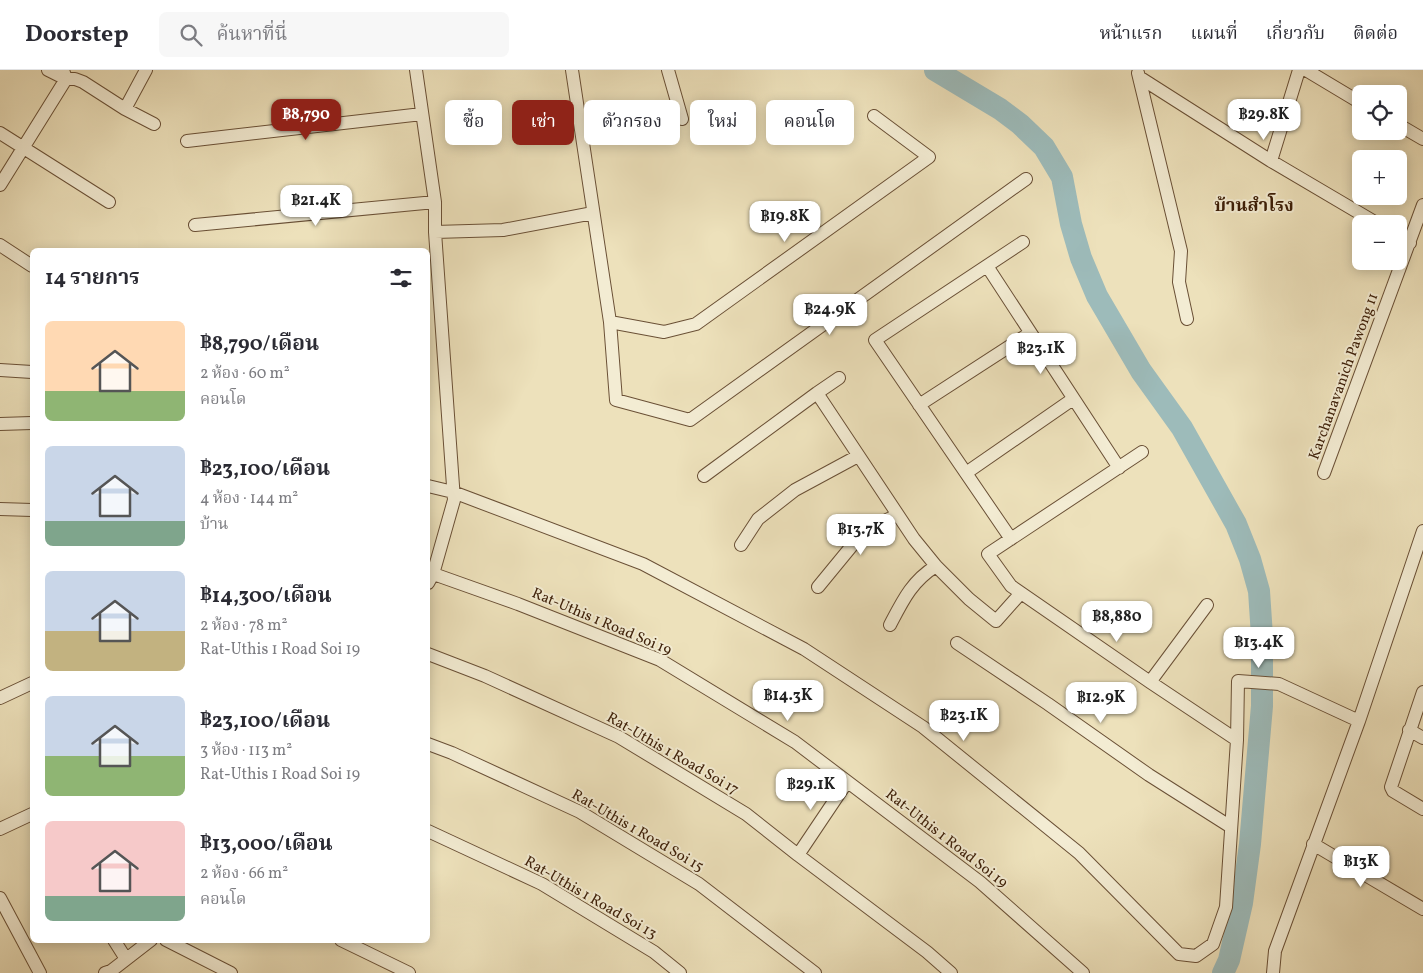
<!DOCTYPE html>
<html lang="th">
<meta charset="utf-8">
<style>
body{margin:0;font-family:Vollkorn,"Noto Serif Thai",serif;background:#f7f7f7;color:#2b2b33;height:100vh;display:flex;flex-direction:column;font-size:19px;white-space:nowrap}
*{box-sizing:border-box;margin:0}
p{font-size:16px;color:#7c7c81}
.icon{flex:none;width:28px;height:28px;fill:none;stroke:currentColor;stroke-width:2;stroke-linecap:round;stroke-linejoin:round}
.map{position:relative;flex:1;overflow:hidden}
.panel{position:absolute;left:30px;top:178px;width:400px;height:695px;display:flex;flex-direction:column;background:#fff;border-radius:8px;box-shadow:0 2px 12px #0003}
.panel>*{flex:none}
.hud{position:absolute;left:445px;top:30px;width:475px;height:45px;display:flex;gap:10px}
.controls{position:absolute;left:1352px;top:15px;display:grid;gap:10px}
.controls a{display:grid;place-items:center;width:55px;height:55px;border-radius:8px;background:#fff;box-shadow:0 2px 12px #0003;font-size:25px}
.price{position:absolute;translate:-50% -42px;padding:0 11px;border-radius:10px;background:#fff;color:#222;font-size:16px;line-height:32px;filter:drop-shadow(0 1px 2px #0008)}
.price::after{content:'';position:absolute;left:50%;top:30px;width:15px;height:11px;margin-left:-8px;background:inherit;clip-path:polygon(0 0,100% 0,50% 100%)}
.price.current{background:#8f2418;color:#fff}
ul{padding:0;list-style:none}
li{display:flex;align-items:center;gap:15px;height:125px;padding:0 15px}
li span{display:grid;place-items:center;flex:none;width:140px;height:100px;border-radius:8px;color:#555}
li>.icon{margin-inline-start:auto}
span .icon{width:60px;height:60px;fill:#fffc;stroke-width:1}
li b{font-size:21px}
h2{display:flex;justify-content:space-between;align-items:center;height:60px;padding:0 15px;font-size:21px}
.pill{padding:0 18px;border-radius:8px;background:#fff;box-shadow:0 2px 12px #0003;font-size:18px;line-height:45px}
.pill.current{background:#8f2418;color:#fff}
header{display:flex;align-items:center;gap:30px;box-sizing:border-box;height:70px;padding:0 25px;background:#fff;border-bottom:1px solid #e1e1e2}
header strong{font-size:24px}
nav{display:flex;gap:28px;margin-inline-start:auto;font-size:18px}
.search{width:350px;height:45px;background:#f7f7f7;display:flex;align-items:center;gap:12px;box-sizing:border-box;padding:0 18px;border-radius:8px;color:#7c7c81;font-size:19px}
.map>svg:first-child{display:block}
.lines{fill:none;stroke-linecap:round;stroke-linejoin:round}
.river{stroke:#9dbbba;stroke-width:22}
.minor-casing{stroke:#6a5036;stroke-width:14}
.minor{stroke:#f3ecd3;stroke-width:12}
.labels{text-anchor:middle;stroke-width:4;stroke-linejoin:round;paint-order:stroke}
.street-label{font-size:15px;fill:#3e2009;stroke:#f3ecd3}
.quarter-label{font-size:18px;font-weight:bold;fill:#3e2009;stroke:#f3ecd3}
</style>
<header>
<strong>Doorstep</strong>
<div class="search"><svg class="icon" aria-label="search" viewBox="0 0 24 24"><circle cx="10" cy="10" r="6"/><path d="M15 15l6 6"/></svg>ค้นหาที่นี่</div>
<nav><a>หน้าแรก</a><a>แผนที่</a><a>เกี่ยวกับ</a><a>ติดต่อ</a></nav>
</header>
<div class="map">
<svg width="1423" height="903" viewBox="0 0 1423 903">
<rect width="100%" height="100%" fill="#ede1bb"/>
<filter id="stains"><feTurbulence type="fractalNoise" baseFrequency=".004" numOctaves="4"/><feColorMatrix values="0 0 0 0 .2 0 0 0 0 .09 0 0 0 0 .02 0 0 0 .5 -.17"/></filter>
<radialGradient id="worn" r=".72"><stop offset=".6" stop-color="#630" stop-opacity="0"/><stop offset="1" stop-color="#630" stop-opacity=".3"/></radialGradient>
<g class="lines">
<path class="river" d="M935,0L1000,39L1020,54L1044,77L1062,107L1071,154L1081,188L1097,226L1141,301L1182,358L1236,454L1250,489L1259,521L1262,566V636L1250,774L1242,833L1229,890L1223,903"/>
<defs>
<path id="minor" d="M48,0L66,9L63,0
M416,0L435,132V162L454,430L433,504L428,513
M572,0L610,252L616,330L690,350L1026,109
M668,0L682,49
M1306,0L1361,33
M1138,3L1181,181L1179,212L1187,249
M1139,7L1271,91L1378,154
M125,39L146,0
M1399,55L1423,69
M0,63L109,132
M187,71L422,44
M1271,91L1299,0
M0,115L66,9H75L83,12L125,39L154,54
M195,155L435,132
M435,162L503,160L593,143
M1399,166L1410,173
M0,175L32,196
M987,196L1119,398
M610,252L664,262L696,254L929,87L874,46
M0,300L32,302
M817,323L914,469L936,496L969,529L996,551L1021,523
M919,335L1030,263
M0,354L32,353
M1142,382L988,484L1011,516L1150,612L1237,670
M966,403L1073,329
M1324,403L1423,135
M704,406L817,323L839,308
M428,416L453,422L643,494L804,579L923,657L1079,783L1179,884L1196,886L1213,874L1226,837L1237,670L1238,611L1279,614L1359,651
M0,439L32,440
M1011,469L875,270L1023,172
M741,475L758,449L795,420L858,386
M428,502L518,534L660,590L795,672L980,812L1083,903
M818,517L864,461L897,445
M890,555C903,530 912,511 936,496
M957,573L1048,634L1149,705L1231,757
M428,584L485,606L619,667L746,744L798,785L927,882L951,903
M1150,612L1207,535
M1423,622L1391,717L1393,721L1423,739
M0,628L32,613
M1409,660L1423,668
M428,674L452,683L580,742L699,814L815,903
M0,759L32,744
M428,761L542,814L654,882L680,903
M1313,774L1423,839
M798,785L847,712
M0,828L40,903
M114,870L126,889
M166,870L231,903
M341,870L409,903
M105,903L111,901L151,870
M1273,903L1275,881L1359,651L1423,461"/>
</defs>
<use href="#minor" class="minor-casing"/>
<use href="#minor" class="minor"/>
</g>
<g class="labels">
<g class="street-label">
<text transform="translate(1343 306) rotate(-70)" y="5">Karchanavanich Pawong 11</text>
<text transform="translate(602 551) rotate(23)" y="5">Rat-Uthis 1 Road Soi 19</text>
<text transform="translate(673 683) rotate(30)" y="5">Rat-Uthis 1 Road Soi 17</text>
<text transform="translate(638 760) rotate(30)" y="5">Rat-Uthis 1 Road Soi 15</text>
<text transform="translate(947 768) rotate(38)" y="5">Rat-Uthis 1 Road Soi 19</text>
<text transform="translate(591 827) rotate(30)" y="5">Rat-Uthis 1 Road Soi 13</text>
</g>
<g class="quarter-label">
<text x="1254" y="141">บ้านสำโรง</text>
</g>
</g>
<rect width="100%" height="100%" filter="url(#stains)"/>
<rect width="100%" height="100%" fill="url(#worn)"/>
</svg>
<div class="controls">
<a><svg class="icon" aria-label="locate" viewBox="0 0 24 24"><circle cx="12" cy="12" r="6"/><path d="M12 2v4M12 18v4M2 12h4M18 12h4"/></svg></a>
<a>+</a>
<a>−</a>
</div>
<b class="price current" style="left:306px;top:71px">฿8,790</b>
<b class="price" style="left:1264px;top:71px">฿29.8K</b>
<b class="price" style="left:316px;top:157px">฿21.4K</b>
<b class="price" style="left:785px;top:173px">฿19.8K</b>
<b class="price" style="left:830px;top:266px">฿24.9K</b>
<b class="price" style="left:1041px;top:305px">฿23.1K</b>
<b class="price" style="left:861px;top:486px">฿13.7K</b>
<b class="price" style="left:1117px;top:573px">฿8,880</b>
<b class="price" style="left:1259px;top:599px">฿13.4K</b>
<b class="price" style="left:788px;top:652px">฿14.3K</b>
<b class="price" style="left:1101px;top:654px">฿12.9K</b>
<b class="price" style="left:964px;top:672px">฿23.1K</b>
<b class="price" style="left:811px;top:741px">฿29.1K</b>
<b class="price" style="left:1361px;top:818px">฿13K</b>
<div class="hud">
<a class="pill">ซื้อ</a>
<a class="pill current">เช่า</a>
<a class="pill">ตัวกรอง</a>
<a class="pill">ใหม่</a>
<a class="pill">คอนโด</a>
</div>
<section class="panel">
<h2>14 รายการ<svg class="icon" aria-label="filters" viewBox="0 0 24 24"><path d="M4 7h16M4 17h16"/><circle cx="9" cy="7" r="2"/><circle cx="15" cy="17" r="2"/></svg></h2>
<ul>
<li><span style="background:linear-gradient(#ffd9b3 70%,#8fb573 0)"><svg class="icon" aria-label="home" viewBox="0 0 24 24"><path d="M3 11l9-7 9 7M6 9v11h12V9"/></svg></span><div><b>฿8,790/เดือน</b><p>2 ห้อง · 60 m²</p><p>คอนโด</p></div></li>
<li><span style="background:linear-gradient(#c9d6e8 75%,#7fa58c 0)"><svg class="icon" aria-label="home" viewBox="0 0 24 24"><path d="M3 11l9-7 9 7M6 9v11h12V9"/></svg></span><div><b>฿23,100/เดือน</b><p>4 ห้อง · 144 m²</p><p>บ้าน</p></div></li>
<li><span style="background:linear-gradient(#c9d6e8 60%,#c2b280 0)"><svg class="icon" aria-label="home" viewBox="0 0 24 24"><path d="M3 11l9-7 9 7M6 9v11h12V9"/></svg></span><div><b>฿14,300/เดือน</b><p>2 ห้อง · 78 m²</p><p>Rat-Uthis 1 Road Soi 19</p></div></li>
<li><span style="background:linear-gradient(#c9d6e8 60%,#8fb573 0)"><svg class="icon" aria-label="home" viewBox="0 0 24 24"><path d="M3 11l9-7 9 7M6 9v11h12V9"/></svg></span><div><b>฿23,100/เดือน</b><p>3 ห้อง · 113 m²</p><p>Rat-Uthis 1 Road Soi 19</p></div></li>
<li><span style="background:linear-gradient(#f6c9c9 75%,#7fa58c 0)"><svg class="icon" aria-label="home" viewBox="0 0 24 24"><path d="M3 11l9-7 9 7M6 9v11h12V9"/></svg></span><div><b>฿13,000/เดือน</b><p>2 ห้อง · 66 m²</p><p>คอนโด</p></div></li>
</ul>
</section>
</div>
